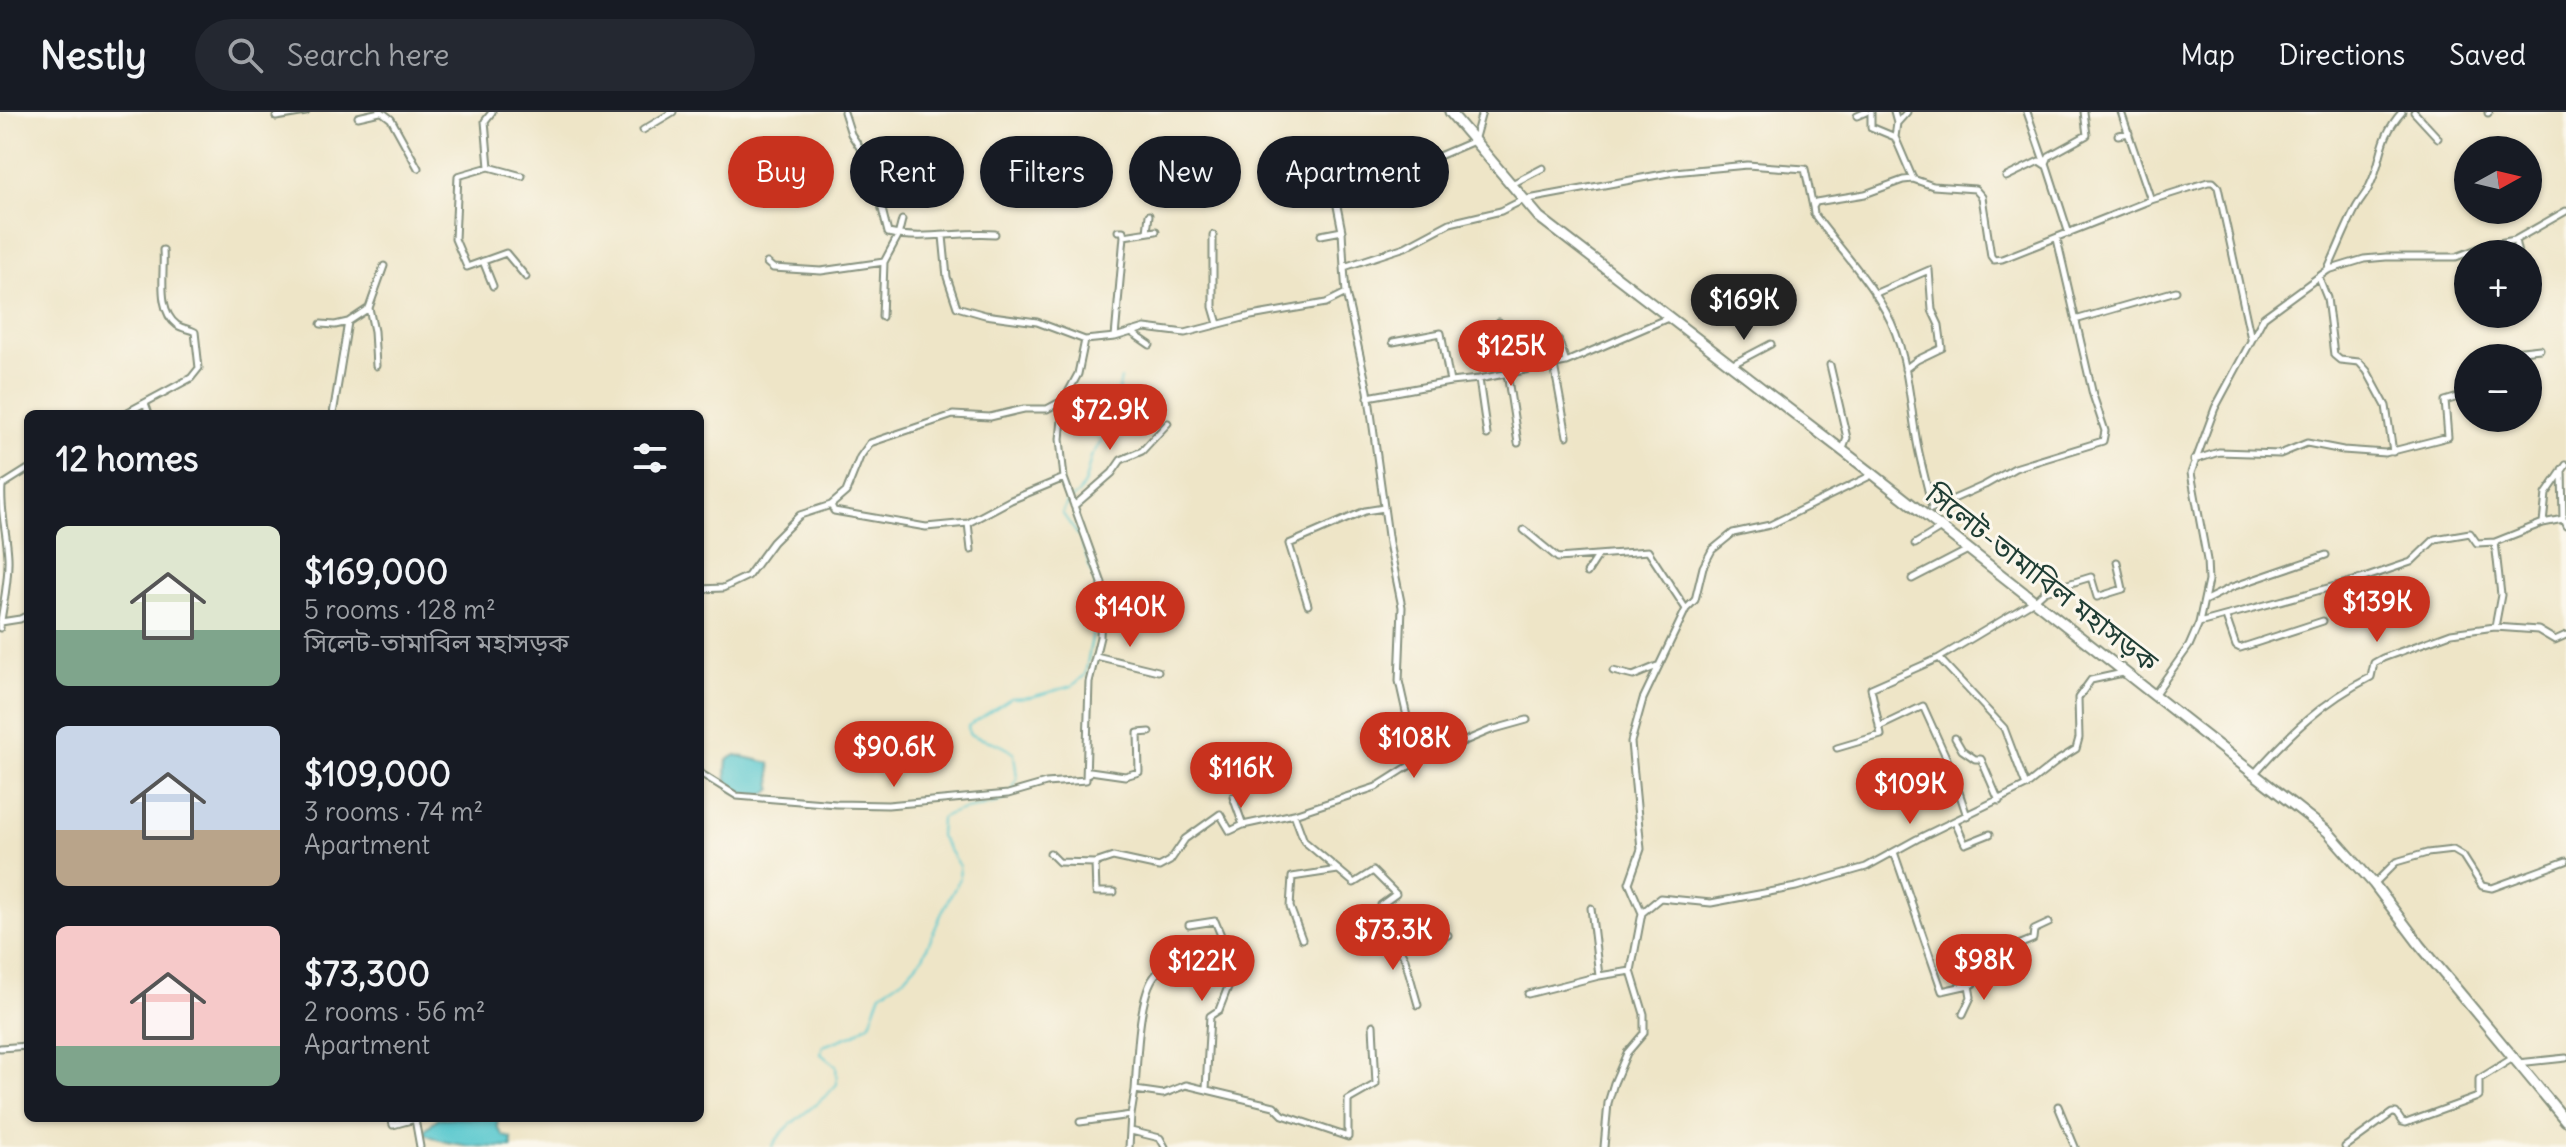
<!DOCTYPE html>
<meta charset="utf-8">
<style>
body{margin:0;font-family:Delius,"Noto Sans Bengali",sans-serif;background:#242831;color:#f1f3f6;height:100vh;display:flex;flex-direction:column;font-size:30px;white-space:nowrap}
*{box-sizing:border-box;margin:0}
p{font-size:26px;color:#9ea1a6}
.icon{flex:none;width:44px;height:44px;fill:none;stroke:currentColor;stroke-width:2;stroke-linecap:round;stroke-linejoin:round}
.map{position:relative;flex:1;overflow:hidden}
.sheet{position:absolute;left:24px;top:298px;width:680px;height:712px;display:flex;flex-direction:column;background:#171b24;border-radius:12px;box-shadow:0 2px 6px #0004}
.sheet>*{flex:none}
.hud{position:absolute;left:728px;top:24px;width:760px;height:72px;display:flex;gap:16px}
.needle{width:52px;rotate:82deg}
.fabs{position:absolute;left:2454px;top:24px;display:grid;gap:16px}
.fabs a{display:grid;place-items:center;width:88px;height:88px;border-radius:50%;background:#171b24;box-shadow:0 2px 6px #0004;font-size:40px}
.price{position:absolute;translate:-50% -68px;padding:0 18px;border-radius:28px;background:#c8321e;color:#fff;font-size:26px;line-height:52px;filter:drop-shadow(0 2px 4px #0008)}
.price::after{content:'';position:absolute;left:50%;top:48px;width:24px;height:18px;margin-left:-12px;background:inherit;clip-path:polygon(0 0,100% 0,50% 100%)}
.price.on{background:#222;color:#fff}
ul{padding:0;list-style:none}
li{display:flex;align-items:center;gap:24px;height:200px;padding:0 32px}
li span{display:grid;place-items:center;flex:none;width:224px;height:160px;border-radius:12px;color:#555}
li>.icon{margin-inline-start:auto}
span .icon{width:96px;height:96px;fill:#fffc;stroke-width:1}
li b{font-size:34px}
h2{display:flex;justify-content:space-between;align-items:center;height:96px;padding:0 32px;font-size:34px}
.chip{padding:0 28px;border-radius:36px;background:#171b24;box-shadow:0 2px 6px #0004;font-size:28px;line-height:72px}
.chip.on{background:#c8321e;color:#fff}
header{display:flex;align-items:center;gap:48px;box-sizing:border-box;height:112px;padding:0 40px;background:#171b24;border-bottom:2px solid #363941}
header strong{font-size:38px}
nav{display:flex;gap:44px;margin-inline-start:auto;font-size:28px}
.search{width:560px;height:72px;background:#242831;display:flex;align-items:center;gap:20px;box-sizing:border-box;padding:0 28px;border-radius:44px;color:#9ea1a6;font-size:30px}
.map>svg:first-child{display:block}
.water{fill:#5cc9cf;stroke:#3e8382;stroke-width:2}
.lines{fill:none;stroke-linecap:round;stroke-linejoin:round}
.stream{stroke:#5cc9cf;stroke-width:2}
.street-casing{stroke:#86917e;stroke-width:9}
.highway-casing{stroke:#86917e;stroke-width:13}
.street{stroke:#fff;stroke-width:5}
.highway{stroke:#fff;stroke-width:9}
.labels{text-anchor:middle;stroke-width:6;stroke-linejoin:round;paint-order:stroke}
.street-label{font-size:28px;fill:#1f3d34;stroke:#fbf7ec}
</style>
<header>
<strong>Nestly</strong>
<div class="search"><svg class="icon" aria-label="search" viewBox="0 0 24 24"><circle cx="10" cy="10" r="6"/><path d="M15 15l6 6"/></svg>Search here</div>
<nav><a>Map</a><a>Directions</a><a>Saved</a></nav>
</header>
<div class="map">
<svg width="2566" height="1035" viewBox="0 0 2566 1035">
<rect width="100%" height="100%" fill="#fbf7ec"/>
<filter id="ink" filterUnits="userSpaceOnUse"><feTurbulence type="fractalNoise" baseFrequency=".0125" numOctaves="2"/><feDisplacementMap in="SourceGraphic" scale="16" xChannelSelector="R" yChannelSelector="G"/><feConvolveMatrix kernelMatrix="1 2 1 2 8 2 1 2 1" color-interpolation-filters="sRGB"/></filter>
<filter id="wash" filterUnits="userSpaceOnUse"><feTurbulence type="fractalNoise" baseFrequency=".006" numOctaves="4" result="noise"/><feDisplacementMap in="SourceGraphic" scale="32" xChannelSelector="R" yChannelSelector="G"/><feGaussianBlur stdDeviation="1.8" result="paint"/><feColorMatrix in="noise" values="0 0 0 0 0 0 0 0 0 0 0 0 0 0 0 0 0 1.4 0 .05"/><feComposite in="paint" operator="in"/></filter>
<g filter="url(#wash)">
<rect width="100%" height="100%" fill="#eee5c7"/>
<path class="water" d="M736,643L770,651L772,677C764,687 738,687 730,675C725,668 726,657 727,648Z
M438,1006H497L498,1016L503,1024L511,1026L512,1035C483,1035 445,1035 422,1020Z"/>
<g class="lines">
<path class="stream" d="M1013,677L1017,666L1014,642C1003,630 983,629 969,622L968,614L1011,586L1031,585L1072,574L1085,563L1093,520L1096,473L1080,426L1062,401L1068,389L1079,381L1085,370L1091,345L1102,328L1114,298L1121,267
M772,1035C788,1007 817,997 837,972L836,954L821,942L823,934L855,922L870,911L881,881L905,865L923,845L943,798L960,766L959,754L940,724L941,706C964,692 990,698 1007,685"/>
</g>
</g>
<g filter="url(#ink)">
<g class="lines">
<defs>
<path id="street" d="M382,0L391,7L418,56
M492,0L485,9L489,55L522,64
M844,0L851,22L871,53L888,121C923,129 960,119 995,122
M1871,0V15L1895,25L1897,11L1894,0
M2027,0L2045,52
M2414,0L2438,26
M2488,0V1
M1857,4L1866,0
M276,5L306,0
M358,5L380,0
M1898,10L1907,0
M643,18L673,0
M2118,23L2129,21
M1895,25L1913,67
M489,55L458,64L455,127L467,155L506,141L526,165
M2006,65L2039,49L2045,53
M1512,72L1543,56
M2151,88L2208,70H2213L2218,75L2251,227
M1118,119H1123L1124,124
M1342,119L1333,74L1425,50L1474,29L1482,0
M1147,120L1149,103
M2069,122L2046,51L2049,44L2087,23L2084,0
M1213,123V195L1218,212
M1321,123L1342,119L1344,155
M943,124L947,165L957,195L985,203L1037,210L1085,228L1115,225L1145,216L1185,221L1251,204L1326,191L1346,181
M2515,128L2518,142
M483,149L493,174
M884,150L898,124L902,108
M767,151L773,156L821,159L884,150L882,205
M2328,157C2338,136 2346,114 2357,94C2361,87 2367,81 2370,73C2384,44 2378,27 2402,0
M2319,166L2327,186L2334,243L2340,248L2359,250L2367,259L2386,294L2393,340
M1874,182L1929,158L1932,198L1939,213L1942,236L1917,248L1905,257
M369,196L374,219L376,254
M2075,208L2176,179
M1499,210L1518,331
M321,212L335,213L348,210
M1131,220L1150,233
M1115,225L1124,124L1156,119
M1558,227L1566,250L1668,206
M1393,230L1441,221L1450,270L1479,267
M2502,246L2504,241L2540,237
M1733,252L1771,232
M1554,253L1567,324
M1830,253L1847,326L1843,337
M1368,285L1450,270
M145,291L149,302
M124,302L191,266L199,256L195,220C190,217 183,217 177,213C156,197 165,161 163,138
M333,302L348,210L369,196L384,154
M1487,323L1479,267L1566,250
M2194,348L2219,340L2280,342L2307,331L2343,338L2385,341L2448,325L2445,289L2468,282
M2562,357L2563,407
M1064,366L1102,471L1100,525L1089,570L1086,668
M1,374L28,357
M831,393L834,399L926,415L968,411L1011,388L1064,366L1060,327L1064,288L1078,262L1085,228
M1074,394L1112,361L1121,348L1142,339L1168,311
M1932,396C1928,376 1922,356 1918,336C1909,291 1909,241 1886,200C1866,164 1838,135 1814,102L1813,95L1816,90L1865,82L1903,68L1913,67L1933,74L1975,77L1982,85L1991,144L1994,148L2002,147L2151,88L2121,0
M1931,397L1985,373L2015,356L2103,329L2105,319L2093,283L2057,127
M968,411L971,438
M2543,411L2563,407L2566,414
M1524,418L1558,446L1648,439L1686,497
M1915,432L1941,416
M1587,461L1598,444
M1912,467L1968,438
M700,477L723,476L748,464L773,430L800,403L831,393L846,380L860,345L870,331L953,303L990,305L1024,297H1047L1064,288
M2204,489L2232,475L2326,443
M1308,493L1289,432L1365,399L1384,396
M2226,505L2236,534L2240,536L2323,509
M1,510L20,507L28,503
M2199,511L2361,467L2411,450L2435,427L2470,421L2477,431L2495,430L2543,411L2546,382L2566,353
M2495,515L2538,518L2555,528L2566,523
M0,516C3,492 9,469 8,445C7,421 0,399 2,374
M1096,544L1158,559
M1939,546L2004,616L2026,674
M1613,559L1633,564L1657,554
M2154,583L2189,534L2199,511L2208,469L2207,448L2191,361L2215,296L2264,205L2328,158L2364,147L2386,145H2456L2488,133L2515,128L2566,99
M1879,615L1923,594L1951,656L1967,704
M1955,626L1962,638L1975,647H1981L1999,689
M1837,636L1881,623L1871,576L1939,546L2034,489L2045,479L2091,465L2097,485L2123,477L2117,450
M1417,649L1399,569L1402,495L1389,431L1368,279L1346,181L1344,155L1405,135L1450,111L1501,99L1523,88L1674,60L1747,53L1805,57L1813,95
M700,661L737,684L836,692L888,693L1008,682L1046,671L1086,668
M2254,662C2289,622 2323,589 2371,565L2374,551L2383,546L2451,521L2495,515L2501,483L2495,430
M1088,663L1090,659L1125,664L1139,660L1138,621L1150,620
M1233,685L1243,713
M1294,702L1376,675L1417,649L1491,618L1527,608
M1955,709L1965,732L1990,722
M1894,740L1942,879L1973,872L1982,848L2033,827L2034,818L2049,811
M1050,741L1059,750L1095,751L1113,745L1159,755L1170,749L1185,727L1220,702L1230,719L1243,713L1294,702L1304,729L1354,771L1373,759L1396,782L1381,793L1391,819L1442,827L1448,823
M1095,752L1096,780H1114
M2375,771L2396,750L2427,741L2453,738L2463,744L2482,774L2492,776L2566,749
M1591,796L1599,864
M1642,801L1660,786L1711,791L1796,775L1866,755L1917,727L2026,674L2060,647L2076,637L2079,626L2078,586L2091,568L2123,561
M1189,813L1215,809L1235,857L1219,898L1210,904L1206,977
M1391,820L1405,847L1418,893
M1302,827L1290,795L1292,765L1338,758
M1528,882L1599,864L1631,859
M1963,902L1971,885L1969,873
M0,936L28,934
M2518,951L2566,946
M1135,978C1137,953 1138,871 1160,859
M2058,994L2075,1035
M1131,1003L1135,978L1163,982L1186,973L1274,994L1283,1003L1348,1025V988L1376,972L1373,913
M391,1006L393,1013L415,1007L420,1035
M1080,1010L1131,1003L1129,1035
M1131,1019L1160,1026L1165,1035
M1604,1035L1608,991L1614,971L1627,941L1644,921V902L1631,859L1642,801L1629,771L1641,737L1631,630L1643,587L1686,497L1695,488L1703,455L1712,438L1733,421L1770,413L1872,363
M2345,1035L2392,1001H2396L2402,1010L2406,1011L2475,986L2479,984V967L2513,946"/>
<path id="highway" d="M1450,0L1539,105L1873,362L2328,720L2374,772L2420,833L2566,1009"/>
</defs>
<use href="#street" class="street-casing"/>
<use href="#highway" class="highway-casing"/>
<use href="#street" class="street"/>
<use href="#highway" class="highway"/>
</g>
</g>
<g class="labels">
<g class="street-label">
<text transform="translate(2042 466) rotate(38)" y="10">সিলেট-তামাবিল মহাসড়ক</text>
</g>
</g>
</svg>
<div class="fabs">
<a><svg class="needle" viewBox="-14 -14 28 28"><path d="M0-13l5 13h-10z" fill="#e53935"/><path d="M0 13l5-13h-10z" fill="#9ea1a6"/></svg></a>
<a>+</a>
<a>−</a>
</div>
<b class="price on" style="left:1744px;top:230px">$169K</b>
<b class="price" style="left:1511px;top:276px">$125K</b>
<b class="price" style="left:1110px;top:340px">$72.9K</b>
<b class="price" style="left:2377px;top:532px">$139K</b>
<b class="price" style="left:1130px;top:537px">$140K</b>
<b class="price" style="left:1414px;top:668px">$108K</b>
<b class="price" style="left:894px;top:677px">$90.6K</b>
<b class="price" style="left:1241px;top:698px">$116K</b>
<b class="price" style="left:1910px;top:714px">$109K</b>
<b class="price" style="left:1393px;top:860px">$73.3K</b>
<b class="price" style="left:1984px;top:890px">$98K</b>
<b class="price" style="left:1202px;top:891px">$122K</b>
<div class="hud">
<a class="chip on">Buy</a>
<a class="chip">Rent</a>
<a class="chip">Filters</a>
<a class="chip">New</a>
<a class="chip">Apartment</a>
</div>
<section class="sheet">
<h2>12 homes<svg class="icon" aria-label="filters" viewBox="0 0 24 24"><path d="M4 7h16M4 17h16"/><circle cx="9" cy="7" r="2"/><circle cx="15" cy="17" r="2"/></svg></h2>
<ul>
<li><span style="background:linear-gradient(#dfe7d0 65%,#7fa58c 0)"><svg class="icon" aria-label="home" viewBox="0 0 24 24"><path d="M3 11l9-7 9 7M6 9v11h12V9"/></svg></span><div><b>$169,000</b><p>5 rooms · 128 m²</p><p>সিলেট-তামাবিল মহাসড়ক</p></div></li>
<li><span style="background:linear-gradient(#c9d6e8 65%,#b9a48a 0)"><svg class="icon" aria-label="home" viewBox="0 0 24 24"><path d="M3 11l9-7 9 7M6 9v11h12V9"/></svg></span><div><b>$109,000</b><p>3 rooms · 74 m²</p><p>Apartment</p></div></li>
<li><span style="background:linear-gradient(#f6c9c9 75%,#7fa58c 0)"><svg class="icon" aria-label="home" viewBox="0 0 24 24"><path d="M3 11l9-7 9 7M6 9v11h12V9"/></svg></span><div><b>$73,300</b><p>2 rooms · 56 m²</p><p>Apartment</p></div></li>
</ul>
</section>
</div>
